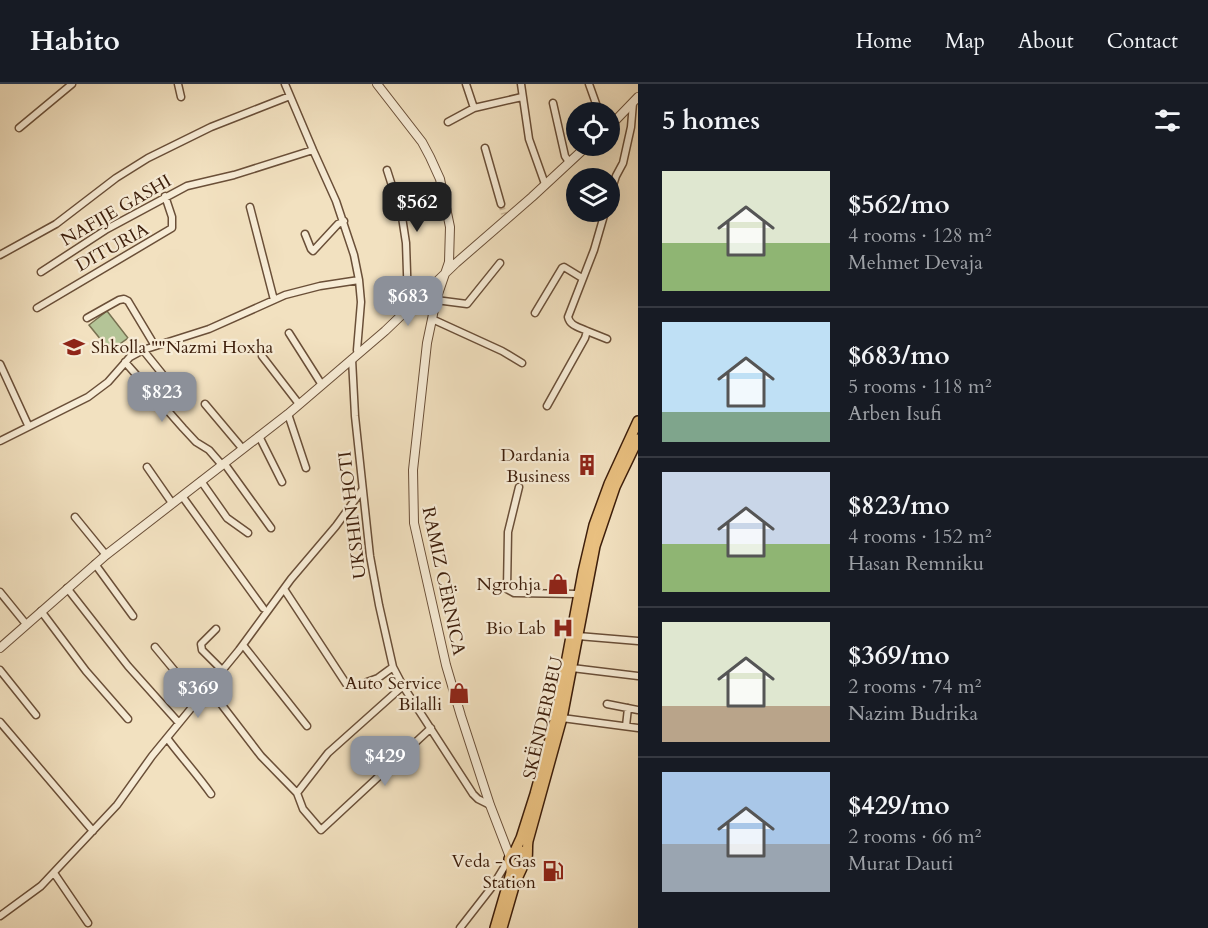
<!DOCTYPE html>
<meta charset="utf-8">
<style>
body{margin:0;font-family:Cardo,serif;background:#242831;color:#f1f3f6;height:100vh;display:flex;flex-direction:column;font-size:22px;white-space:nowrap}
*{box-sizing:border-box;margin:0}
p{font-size:20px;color:#9ea1a6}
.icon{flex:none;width:33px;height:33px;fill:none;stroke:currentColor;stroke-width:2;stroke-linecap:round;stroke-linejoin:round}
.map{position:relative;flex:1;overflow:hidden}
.side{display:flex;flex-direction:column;background:#171b24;width:570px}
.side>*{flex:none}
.fabs{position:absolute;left:566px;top:18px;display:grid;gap:12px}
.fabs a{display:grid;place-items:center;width:54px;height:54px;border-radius:50%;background:#171b24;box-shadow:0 6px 24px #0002;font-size:30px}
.price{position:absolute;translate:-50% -51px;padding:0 14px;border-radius:12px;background:#8c9099;color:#fff;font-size:20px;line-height:39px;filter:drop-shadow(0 2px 3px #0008)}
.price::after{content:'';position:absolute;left:50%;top:36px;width:18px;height:14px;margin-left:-9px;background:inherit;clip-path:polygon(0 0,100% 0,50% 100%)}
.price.on{background:#222;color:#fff}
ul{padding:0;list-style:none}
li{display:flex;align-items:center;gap:18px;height:150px;padding:0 24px}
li+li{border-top:2px solid #363941}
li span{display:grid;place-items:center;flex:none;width:168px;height:120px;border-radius:0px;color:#555}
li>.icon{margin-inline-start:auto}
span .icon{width:72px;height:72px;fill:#fffc;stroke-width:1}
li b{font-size:26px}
h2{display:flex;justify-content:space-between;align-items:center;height:72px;padding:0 24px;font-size:26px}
header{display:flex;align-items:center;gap:36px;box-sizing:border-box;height:84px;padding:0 30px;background:#171b24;border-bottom:2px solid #363941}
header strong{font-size:28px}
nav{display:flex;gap:33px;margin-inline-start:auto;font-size:21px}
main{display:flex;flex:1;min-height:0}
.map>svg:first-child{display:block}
.green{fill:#b4c497;stroke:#787151;stroke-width:1.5}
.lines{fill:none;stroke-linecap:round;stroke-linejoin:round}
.minor-tunnel{stroke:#ceba9c;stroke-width:6;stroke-dasharray:6 3;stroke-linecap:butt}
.minor-casing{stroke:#6a4f38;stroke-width:9}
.tertiary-casing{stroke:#6a4f38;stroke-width:10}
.primary-casing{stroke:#3d1e0b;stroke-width:12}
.minor{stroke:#f7ecd6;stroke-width:6}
.tertiary{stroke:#f7ecd6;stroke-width:8}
.primary{stroke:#e9c080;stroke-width:9}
.labels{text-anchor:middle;stroke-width:4.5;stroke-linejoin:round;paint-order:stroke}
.street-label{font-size:18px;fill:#3d1e0b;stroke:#f7ecd6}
.poi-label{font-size:18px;fill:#3d1e0b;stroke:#f7ecd6;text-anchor:end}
</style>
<header>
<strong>Habito</strong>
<nav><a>Home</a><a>Map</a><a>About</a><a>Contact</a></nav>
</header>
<main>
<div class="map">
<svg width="638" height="844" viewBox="0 0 638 844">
<rect width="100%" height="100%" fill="#f2e1c0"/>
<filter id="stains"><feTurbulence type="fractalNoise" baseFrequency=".00333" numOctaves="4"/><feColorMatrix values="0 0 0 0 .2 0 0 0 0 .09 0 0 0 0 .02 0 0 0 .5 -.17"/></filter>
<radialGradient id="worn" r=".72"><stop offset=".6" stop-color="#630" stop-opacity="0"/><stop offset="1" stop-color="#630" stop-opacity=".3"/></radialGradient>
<path class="green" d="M107,227L128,254L110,267L89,241Z"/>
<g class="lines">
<path class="minor-tunnel" d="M501,120L504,130"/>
<defs>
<path id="minor" d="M178,0L181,13
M285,0L313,66L336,117L354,171L359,196L361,218L357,266L358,270
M466,0L474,24
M521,0L529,55L545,100
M589,0L599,28
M553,19L565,72L569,78
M448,38L474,24L522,13
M19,44L72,0
M485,64L501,120
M387,86L402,133L406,159L408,218L410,223
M609,114L616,92L623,79L631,43L633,19
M250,123L274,216
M305,150L311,165L313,167L338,140L344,137
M0,171L56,140L116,94L148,74L211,43L290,12
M41,188L107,145L187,102L234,91L313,66
M436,216L467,220L500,179
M37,224L172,144V133L165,112
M535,229L562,184L564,183L582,194
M87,234L119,216L124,215L128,217L155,262
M432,235L502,267L522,279
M587,247L607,255
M289,249L322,301
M143,266L176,307
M262,272L299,320
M352,275L355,332L370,472L379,521L393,583L403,602L473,710L478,715L490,721
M125,278L183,344L196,358L209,366L222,381
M0,280L28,341
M205,320L242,364
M547,322L585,254L587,247C579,243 570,242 568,233L594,166L605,128
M288,330L306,384
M259,352L282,398
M0,357L88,313L108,298L130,273L143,266L209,245L285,211L320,202L359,196
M224,379L271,444
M147,383L172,419
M201,397L227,434L248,449
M519,403L508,448L507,505L514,509L578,510
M182,412L263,524
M75,433L106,471
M95,480L133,532
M67,504L128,582L179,639
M284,505L347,601
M0,508L26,540
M41,527L86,587L128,635
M216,545L201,560L202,566L222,586
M578,552L638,557
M243,561L307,642
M155,563L199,616
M572,584L638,592
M0,586L36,631
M367,598L378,594L393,583
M208,603L261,672L297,709L303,725L321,746L431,644
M607,620L638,626
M562,634L638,644
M0,638L93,747
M626,642L628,624
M167,654C181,673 197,690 211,710
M297,709L328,669L403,602
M54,789L88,839
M0,832L41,802L117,721L152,672L239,566L291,495L336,442L362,406
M460,844L492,803L509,775"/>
<path id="tertiary" d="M377,0L422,58L430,73L440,95L450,143L449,178L436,216L427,259L413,386L414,439L446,581L461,632L490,721L510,773
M609,43L638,13
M0,564L106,471L288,330L385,247L456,179L532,113L587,62"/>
<path id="primary" d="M515,767L521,754L535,710L556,633L583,488L594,441L609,400L638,337
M526,770L519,766L513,768L509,775L511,781L519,784C531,780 526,768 528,757L562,634L595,462L615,403L638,355
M495,844L511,789V781
M502,844L515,799L522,784"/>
</defs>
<use href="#minor" class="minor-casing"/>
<use href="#tertiary" class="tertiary-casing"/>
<use href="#primary" class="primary-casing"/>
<use href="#minor" class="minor"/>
<use href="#tertiary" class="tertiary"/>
<use href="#primary" class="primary"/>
</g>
<defs>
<symbol id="school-bare" viewBox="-9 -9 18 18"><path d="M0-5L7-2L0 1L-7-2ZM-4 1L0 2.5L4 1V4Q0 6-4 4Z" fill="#8f2418" stroke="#f7ecd6" stroke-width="2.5" paint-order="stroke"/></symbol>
<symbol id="building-bare" viewBox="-9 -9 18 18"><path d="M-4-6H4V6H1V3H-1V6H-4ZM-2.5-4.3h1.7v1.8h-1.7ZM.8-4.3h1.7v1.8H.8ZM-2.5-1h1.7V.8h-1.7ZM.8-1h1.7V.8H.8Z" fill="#8f2418" stroke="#f7ecd6" stroke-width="2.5" paint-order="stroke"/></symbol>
<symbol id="shop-bare" viewBox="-9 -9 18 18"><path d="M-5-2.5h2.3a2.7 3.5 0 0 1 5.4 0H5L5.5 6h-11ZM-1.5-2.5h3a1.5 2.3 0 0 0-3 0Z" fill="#8f2418" stroke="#f7ecd6" stroke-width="2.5" paint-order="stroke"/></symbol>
<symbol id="hospital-bare" viewBox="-9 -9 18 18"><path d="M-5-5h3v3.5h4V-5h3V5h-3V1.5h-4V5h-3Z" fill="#8f2418" stroke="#f7ecd6" stroke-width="2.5" paint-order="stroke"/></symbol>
<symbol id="fuel-bare" viewBox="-9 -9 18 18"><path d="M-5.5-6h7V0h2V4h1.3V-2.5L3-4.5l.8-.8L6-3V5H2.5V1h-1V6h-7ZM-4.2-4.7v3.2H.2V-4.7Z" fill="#8f2418" stroke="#f7ecd6" stroke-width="2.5" paint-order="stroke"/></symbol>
</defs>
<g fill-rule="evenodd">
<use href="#school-bare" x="59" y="248" width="30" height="30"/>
<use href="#building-bare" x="572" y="366" width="30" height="30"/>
<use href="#shop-bare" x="543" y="485" width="30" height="30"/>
<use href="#hospital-bare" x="548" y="529" width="30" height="30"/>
<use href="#shop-bare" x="444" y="594" width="30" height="30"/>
<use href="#fuel-bare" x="538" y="772" width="30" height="30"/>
</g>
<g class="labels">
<g class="street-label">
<text transform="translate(116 126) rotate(-30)" y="6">NAFIJE GASHI</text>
<text transform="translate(112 163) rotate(-29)" y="6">DITURIA</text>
<text transform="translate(352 431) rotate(-97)" y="6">UKSHIN HOTI</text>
<text transform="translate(444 497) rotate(78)" y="6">RAMIZ CËRNICA</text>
<text transform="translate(543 634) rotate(-77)" y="6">SKËNDERBEU</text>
</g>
<g class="poi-label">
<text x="91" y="269" text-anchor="start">Shkolla ""Nazmi Hoxha</text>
<text x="570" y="377">Dardania<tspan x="570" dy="21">Business</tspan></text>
<text x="541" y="506">Ngrohja</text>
<text x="546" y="550">Bio Lab</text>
<text x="442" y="605">Auto Service<tspan x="442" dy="21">Bilalli</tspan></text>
<text x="536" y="783">Veda - Gas<tspan x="536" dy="21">Station</tspan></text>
</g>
</g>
<rect width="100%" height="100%" filter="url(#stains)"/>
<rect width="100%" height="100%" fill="url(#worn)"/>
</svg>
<div class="fabs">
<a><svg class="icon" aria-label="locate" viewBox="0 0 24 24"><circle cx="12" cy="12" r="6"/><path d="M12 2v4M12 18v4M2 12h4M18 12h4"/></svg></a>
<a><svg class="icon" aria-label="layers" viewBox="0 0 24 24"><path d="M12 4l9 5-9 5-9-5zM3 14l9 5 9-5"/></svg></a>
</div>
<b class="price on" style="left:417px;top:149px">$562</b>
<b class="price" style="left:408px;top:243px">$683</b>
<b class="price" style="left:162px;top:339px">$823</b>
<b class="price" style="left:198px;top:635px">$369</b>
<b class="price" style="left:385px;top:703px">$429</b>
</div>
<section class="side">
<h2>5 homes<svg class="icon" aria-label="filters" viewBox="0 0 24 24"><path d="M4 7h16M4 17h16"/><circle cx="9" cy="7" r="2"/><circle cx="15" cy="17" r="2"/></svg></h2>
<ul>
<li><span style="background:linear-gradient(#dfe7d0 60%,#8fb573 0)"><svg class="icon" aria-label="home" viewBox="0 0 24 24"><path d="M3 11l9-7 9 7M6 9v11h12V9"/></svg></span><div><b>$562/mo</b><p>4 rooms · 128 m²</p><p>Mehmet Devaja</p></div></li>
<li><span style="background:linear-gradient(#bfe0f5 75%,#7fa58c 0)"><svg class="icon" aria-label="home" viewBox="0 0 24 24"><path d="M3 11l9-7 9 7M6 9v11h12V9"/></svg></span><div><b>$683/mo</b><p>5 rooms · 118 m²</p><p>Arben Isufi</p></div></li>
<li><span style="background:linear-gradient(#c9d6e8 60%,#8fb573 0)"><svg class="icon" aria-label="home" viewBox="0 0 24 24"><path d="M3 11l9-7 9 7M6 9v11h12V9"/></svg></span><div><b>$823/mo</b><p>4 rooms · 152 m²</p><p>Hasan Remniku</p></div></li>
<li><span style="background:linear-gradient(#dfe7d0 70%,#b9a48a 0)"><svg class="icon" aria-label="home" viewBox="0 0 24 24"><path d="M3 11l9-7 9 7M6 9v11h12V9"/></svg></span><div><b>$369/mo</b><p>2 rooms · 74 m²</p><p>Nazim Budrika</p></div></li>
<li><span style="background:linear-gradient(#a9c7e8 60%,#9aa5b1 0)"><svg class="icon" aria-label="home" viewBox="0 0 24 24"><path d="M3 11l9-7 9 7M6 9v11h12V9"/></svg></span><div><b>$429/mo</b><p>2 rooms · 66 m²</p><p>Murat Dauti</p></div></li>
</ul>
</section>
</main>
